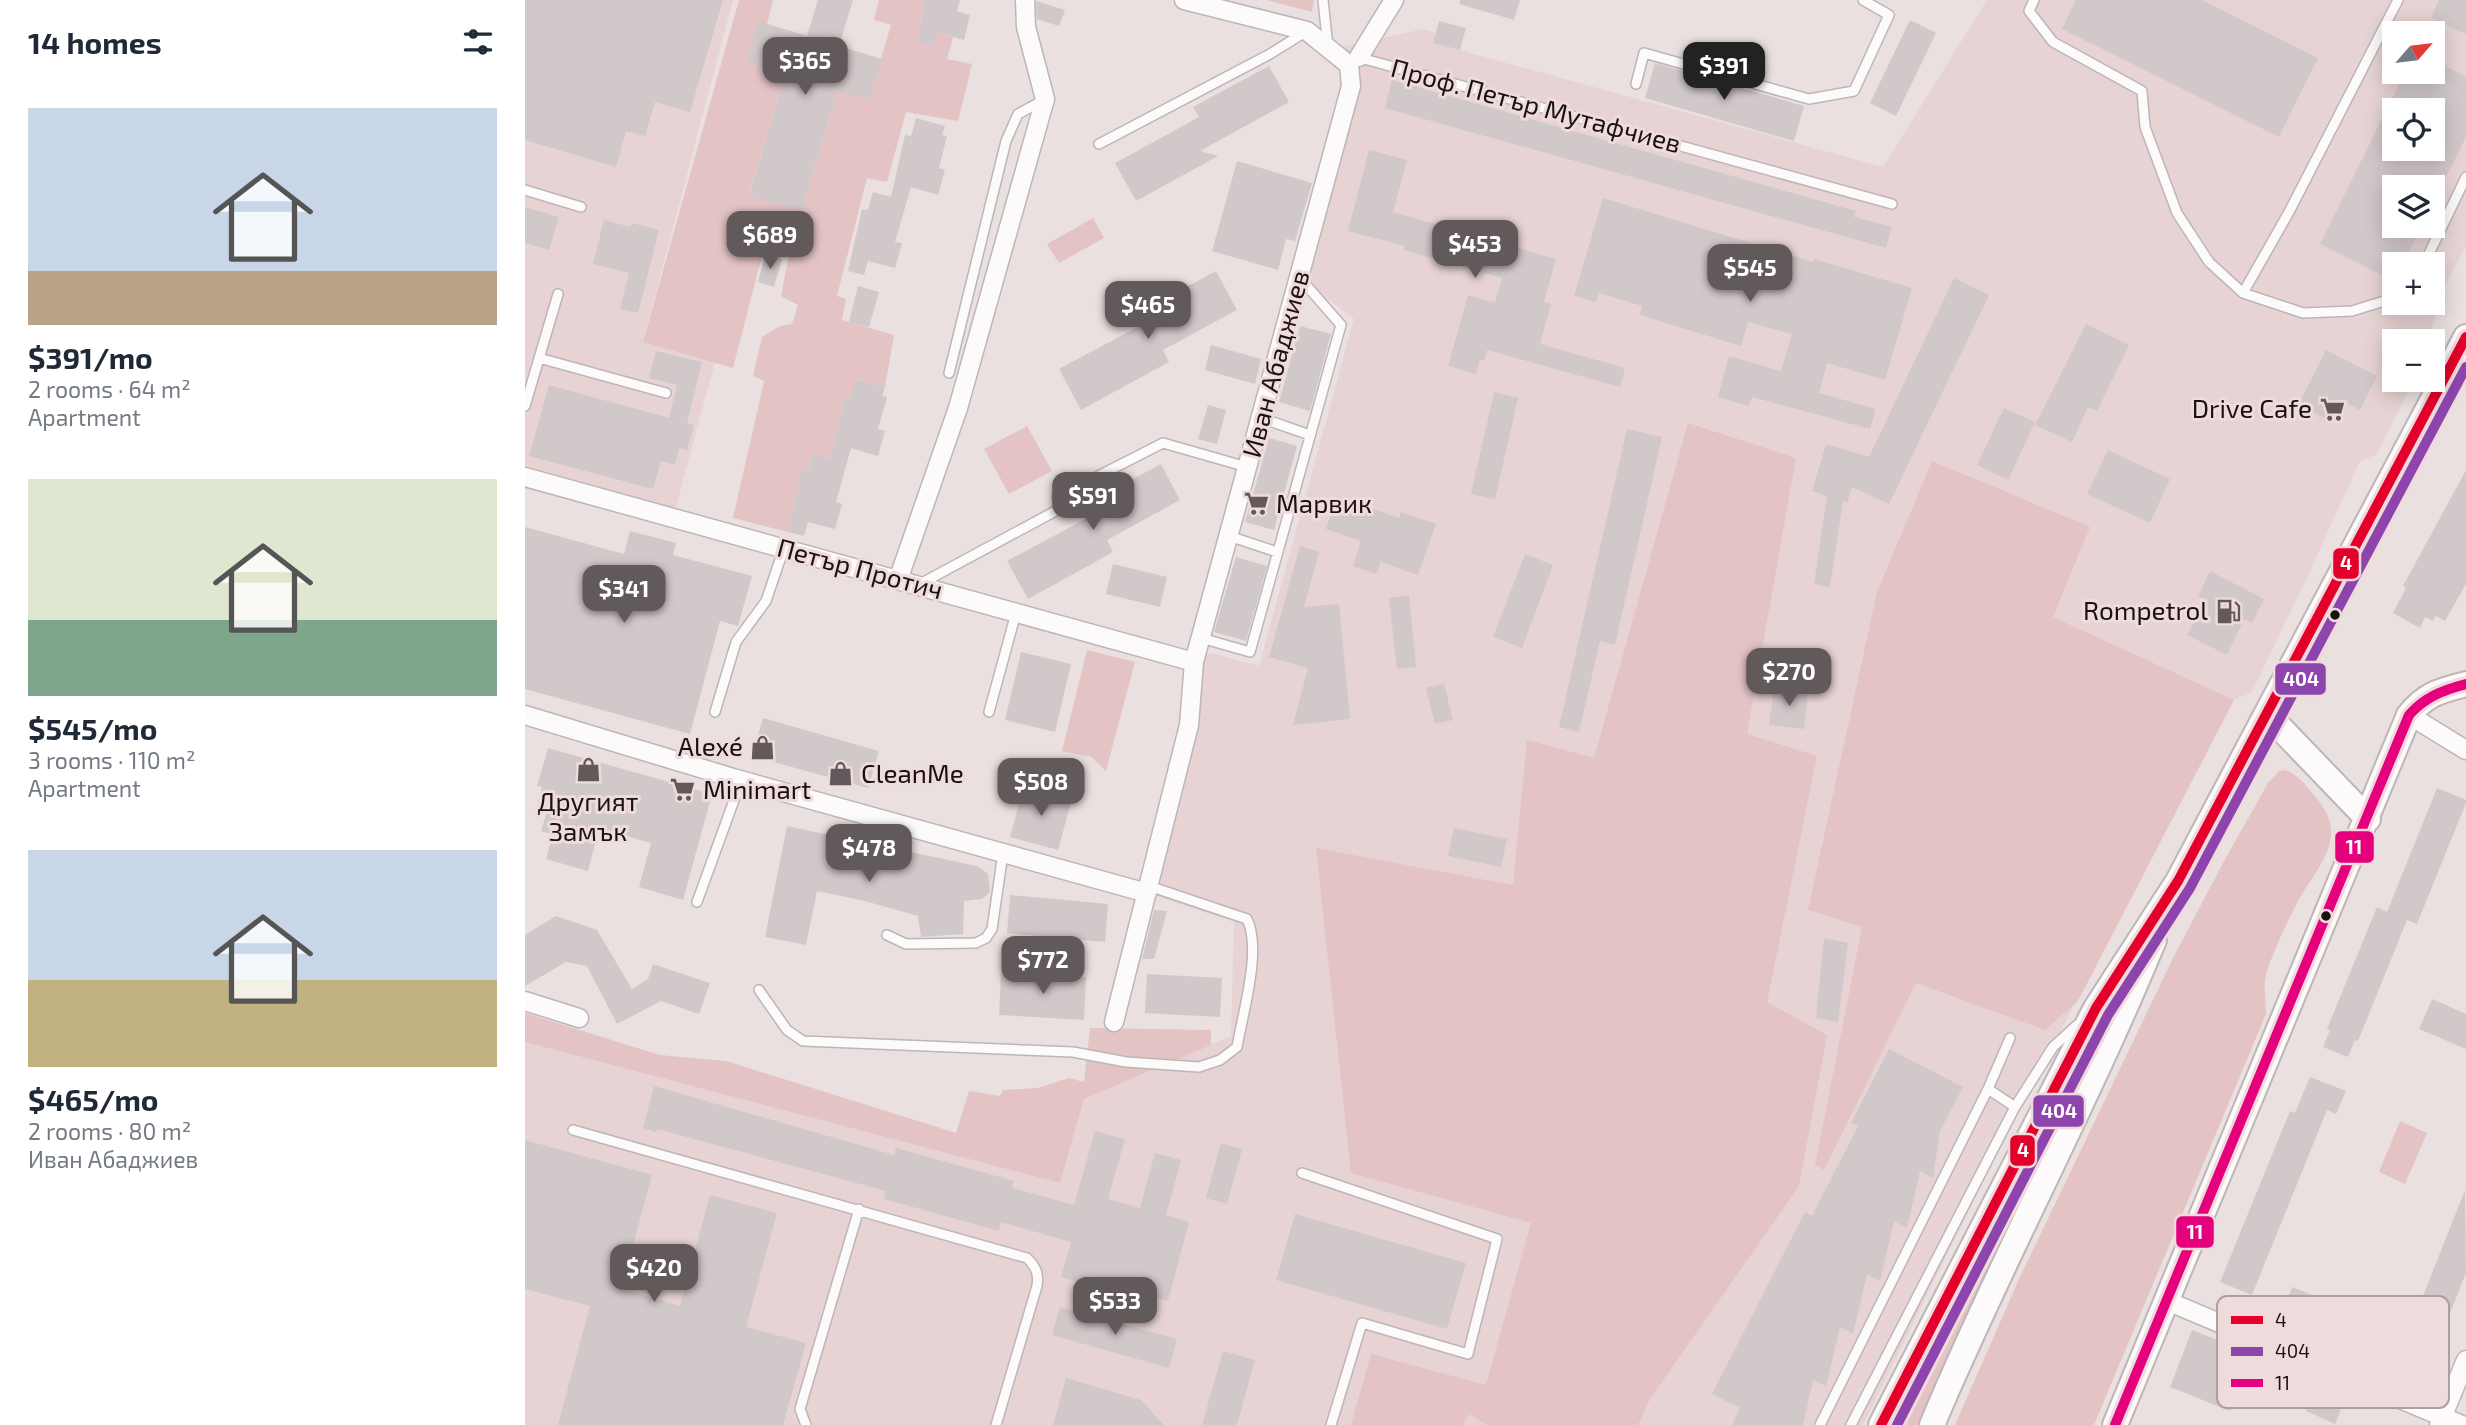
<!DOCTYPE html>
<meta charset="utf-8">
<style>
body{margin:0;font-family:"Exo 2",sans-serif;background:#f6f6f7;color:#1f2937;height:100vh;display:flex;flex-direction:column;font-size:26px;white-space:nowrap}
*{box-sizing:border-box;margin:0}
p{font-size:23px;color:#747a83}
.icon{flex:none;width:38px;height:38px;fill:none;stroke:currentColor;stroke-width:2;stroke-linecap:round;stroke-linejoin:round}
.map{position:relative;flex:1;overflow:hidden}
.drawer{display:flex;flex-direction:column;background:#fff;width:525px}
.drawer>*{flex:none}
.needle{width:46px;rotate:62deg}
.fabs{position:absolute;left:1857px;top:21px;display:grid;gap:14px}
.fabs a{display:grid;place-items:center;width:63px;height:63px;border-radius:0px;background:#fff;box-shadow:0 4px 18px #0003;font-size:35px}
.price{position:absolute;translate:-50% -60px;padding:0 16px;border-radius:14px;background:#625a5a;color:#fff;font-size:23px;line-height:46px;filter:drop-shadow(0 2px 4px #0008)}
.price::after{content:'';position:absolute;left:50%;top:42px;width:21px;height:16px;margin-left:-10px;background:inherit;clip-path:polygon(0 0,100% 0,50% 100%)}
.price.on{background:#222;color:#fff}
ul{padding:0;list-style:none}
li{display:grid;align-content:center;gap:14px;height:371px;padding:0 28px}
li span{display:grid;place-items:center;height:217px;border-radius:0px;color:#555}
li>.icon{margin-inline-start:auto}
span .icon{width:126px;height:126px;fill:#fffc;stroke-width:1}
li b{font-size:30px}
h2{display:flex;justify-content:space-between;align-items:center;height:84px;padding:0 28px;font-size:30px}
main{display:flex;flex:1;min-height:0}
.map>svg:first-child{display:block}
.built{fill:#e7d3d4;fill-rule:evenodd}
.green{fill:#e4c3c5}
.building{fill:#d1c8c9;fill-rule:evenodd}
.lines{fill:none;stroke-linecap:round;stroke-linejoin:round}
.lane-casing{stroke:#bdb6b6;stroke-width:12}
.street-casing{stroke:#bdb6b6;stroke-width:21}
.secondary-casing{stroke:#bdb6b6;stroke-width:28}
.lane{stroke:#fcfafa;stroke-width:9}
.street{stroke:#fcfafa;stroke-width:18}
.secondary{stroke:#fcfafa;stroke-width:24}
.bus-1-casing{stroke:#efdbdc;stroke-width:16}
.bus-2-casing{stroke:#efdbdc;stroke-width:16}
.bus-3-casing{stroke:#efdbdc;stroke-width:16}
.bus-1{stroke:#e4002b;stroke-width:10}
.bus-2{stroke:#8e44ad;stroke-width:10}
.bus-3{stroke:#e5007d;stroke-width:10}
.bus-dot{fill:#181212;stroke:#efdbdc;stroke-width:2.5}
.labels{text-anchor:middle;stroke-width:6;stroke-linejoin:round;paint-order:stroke}
.street-label{font-size:26px;fill:#181212;stroke:#efdbdc}
.poi-label{font-size:26px;fill:#181212;stroke:#efdbdc;text-anchor:end}
.key{fill:#efdbdc;stroke:#ae9f9f;stroke-width:2}
.key-label{font-size:19px;fill:#181212}
.line-badge{stroke:#efdbdc;stroke-width:2.5}
.badge-label{font-size:19px;text-anchor:middle;font-weight:bold;fill:#fff}
</style>
<main>
<section class="drawer">
<h2>14 homes<svg class="icon" aria-label="filters" viewBox="0 0 24 24"><path d="M4 7h16M4 17h16"/><circle cx="9" cy="7" r="2"/><circle cx="15" cy="17" r="2"/></svg></h2>
<ul>
<li><span style="background:linear-gradient(#c9d6e8 75%,#b9a48a 0)"><svg class="icon" aria-label="home" viewBox="0 0 24 24"><path d="M3 11l9-7 9 7M6 9v11h12V9"/></svg></span><div><b>$391/mo</b><p>2 rooms · 64 m²</p><p>Apartment</p></div></li>
<li><span style="background:linear-gradient(#dfe7d0 65%,#7fa58c 0)"><svg class="icon" aria-label="home" viewBox="0 0 24 24"><path d="M3 11l9-7 9 7M6 9v11h12V9"/></svg></span><div><b>$545/mo</b><p>3 rooms · 110 m²</p><p>Apartment</p></div></li>
<li><span style="background:linear-gradient(#c9d6e8 60%,#c2b280 0)"><svg class="icon" aria-label="home" viewBox="0 0 24 24"><path d="M3 11l9-7 9 7M6 9v11h12V9"/></svg></span><div><b>$465/mo</b><p>2 rooms · 80 m²</p><p>Иван Абаджиев</p></div></li>
</ul>
</section>
<div class="map">
<svg width="1941" height="1425" viewBox="0 0 1941 1425">
<rect width="100%" height="100%" fill="#eae0e0"/>
<path class="built" d="M0,0H208L118,341L190,362L148,518L0,477Z
M1462,0H1941V246L1918,289L1903,341H1869V380H1889L1851,455L1835,461L1781,580L1727,692L1709,700L1482,1133L1338,1425H0V1042L535,1183L559,1099L706,1036L709,922L622,893L669,662L686,653L734,666L829,319L774,277L826,86L804,50L898,29L911,33L909,43L1358,167ZM1869,33H1908V72H1869ZM1869,110H1908V149H1869ZM1869,187H1908V226H1869ZM1869,264H1908V303H1869Z"/>
<path class="green" d="M214,0H248L242,24L233,22L221,62L260,74L224,195L276,211L313,90L344,99L366,25L349,20L354,0H400L392,42L408,46L412,32L428,37L422,59L447,64L433,121L381,112L362,182L342,178L312,296L321,299L317,320L369,335L360,387L332,379L326,397L320,396L306,458L288,453L283,471L277,470L263,532L208,518L239,381L228,376L237,337L255,326L267,324L273,305L256,296L264,254L239,248L208,368L118,342Z
M741,0H789L787,12Z
M568,218L579,238L534,263L522,244Z
M1163,423L1271,458L1222,734L1292,756L1242,1002L1302,1035L1274,1186L1125,1399L1113,1425H962L944,1414L938,1425H826L846,1354L961,1385L1006,1223L826,1173L791,848L988,885L1002,740L1069,758Z
M502,426L527,471L484,494L459,449Z
M1407,461L1565,527L1528,617L1709,700L1553,1001L1520,1030L1391,983L1299,1170L1290,1165L1337,927L1283,910L1352,592Z
M562,650L610,662L581,771L566,757L537,751Z
M1760,770C1772,773 1780,785 1788,794C1829,838 1790,867 1770,907C1762,922 1744,961 1741,976C1738,988 1741,1002 1741,1014L1569,1425H1430L1494,1279L1649,956L1698,863L1743,783L1754,771Z
M0,1013L135,1055L201,1061L431,1133L444,1091L475,1096L478,1090L513,1088L544,1078L559,1082L565,1028L686,1030V1045L559,1099L535,1183L0,1042Z
M1875,1121L1902,1133L1880,1184L1854,1172Z
M1490,1194H1494L1496,1197L1392,1425H1373Z"/>
<path class="building" d="M0,0H198L165,112L130,102L120,136L101,131L91,167L0,140Z
M293,0H328L314,46L357,59L344,100L313,90L276,211L224,196L260,74L221,62L233,21L282,36Z
M400,0H435L432,11L445,15L439,40L412,32L408,46L392,42Z
M935,0H995L989,20L934,4Z
M1551,0H1677L1793,58L1754,137L1537,29Z
M1914,0H1941V34L1906,18Z
M511,1L540,10L534,26L512,19Z
M1385,20L1411,33L1371,116L1345,103Z
M914,21L941,28L935,50L908,43Z
M1908,60L1941,77V137L1916,187H1869V226H1897L1878,264H1869V281L1795,244L1880,72H1908ZM1869,110H1908V149H1869Z
M1130,63L1279,106L1269,141L1120,98Z
M744,66L764,102L675,151L693,156L611,201L590,163L674,117L668,107Z
M867,80L1331,211L1329,217L1367,227L1361,248L860,108Z
M391,118L420,126L417,135L422,136L414,168L420,170L413,195L386,187L370,242L377,243L370,268L343,261L339,275L323,271L337,209L343,210L348,192L366,197L380,135L386,136Z
M844,150L882,160L868,212L1031,259L1019,302L1026,304L1015,344L1100,368L1095,387L962,350L959,361L955,360L951,374L923,366L943,295L970,303L977,278L879,250L880,246L823,231Z
M712,161L787,183L770,241L761,239L753,270L687,251Z
M1078,198L1288,262L1289,259L1387,288L1360,380L1302,363L1294,393L1351,409L1345,429L1227,397L1224,406L1193,397L1204,356L1256,371L1267,334L1223,322L1216,346L1115,315L1117,306L1074,293L1071,302L1049,296Z
M0,207L34,217L24,250L0,243Z
M79,220L106,227L107,223L134,230L113,313L95,309L104,273L68,264Z
M240,255L257,259L249,287L233,282Z
M691,271L712,310L638,350L644,362L556,410L534,369L618,324L612,314Z
M1429,278L1464,295L1364,504L1327,487L1322,503L1318,501L1305,587L1289,584L1302,496L1287,491L1301,444L1344,457Z
M333,286L354,292L344,327L324,322Z
M1561,324L1604,345L1572,411L1563,407L1547,442L1510,425Z
M775,326L806,334L785,411L754,402Z
M686,345L736,359L730,384L680,370Z
M1801,350L1852,376L1835,410L1817,401L1806,421L1773,405Z
M131,351L177,362L162,423L169,425L162,451L154,448L150,465L136,461L128,489L4,456L24,385L144,418L152,385L124,378Z
M331,379L360,387L357,396L362,397L353,429L360,431L353,456L326,448L311,502L317,504L310,529L283,522L279,536L263,532L277,469L283,471L288,453L306,458L320,396L326,397Z
M969,392L993,398L970,499L946,494Z
M683,405L701,410L692,444L673,439Z
M1479,408L1510,422L1483,480L1452,465Z
M1102,429L1137,437L1090,645L1075,641L1054,732L1034,727Z
M744,438L772,446L749,530L720,522Z
M1583,450L1645,479L1625,523L1562,494Z
M636,464L655,500L582,540L588,552L503,599L482,561L566,516L560,505Z
M1941,470V584L1920,621L1911,616L1908,621L1900,617L1895,628L1868,613L1881,588L1878,586Z
M812,496L874,518L876,512L911,524L893,575L856,562L851,574L828,566L836,541L801,529Z
M0,527L99,554L105,531L151,543L148,555L227,576L213,626L195,621L165,734L0,689Z
M775,546L794,552L779,607L814,604L825,719L768,725L783,668L744,657Z
M1000,554L1028,565L997,648L968,637Z
M711,557L742,566L721,641L689,632Z
M588,564L642,577L635,607L581,594Z
M1685,571L1739,599L1727,623L1719,619L1702,655L1662,635L1680,599L1673,596Z
M884,595L891,667L872,669L864,598Z
M496,652L546,664L530,732L480,720Z
M919,684L928,720L910,724L901,688Z
M1249,687L1283,691L1279,729L1244,725Z
M238,718L354,751L343,788L227,756Z
M23,748L187,794L158,900L114,887L126,843L74,828L63,871L21,859L28,835L16,831L24,805L13,802L17,787L12,786Z
M499,786L547,799L533,850L485,837Z
M1912,788L1941,800V803L1892,924L1882,920L1833,1041L1830,1040L1823,1057L1798,1047L1805,1030L1802,1029L1852,907L1862,912Z
M262,826L452,866L463,874L465,892L457,899L439,901L438,934L396,937L393,916L340,901L292,891L281,945L240,937Z
M929,828L982,839L976,867L923,856Z
M485,895L583,904L580,942L482,933Z
M629,910L642,911L629,959H617Z
M31,916L72,930L107,989L123,979L128,964L185,983L174,1014L136,1001L92,1024L62,966L41,962L0,986V935Z
M1299,938L1323,943L1313,1022L1291,1018Z
M476,973L561,977L559,1020L474,1015Z
M622,974L697,978L695,1017L620,1013Z
M1907,999L1941,1014V1049L1894,1029Z
M1364,1049L1438,1087L1415,1131L1408,1178L1395,1171L1382,1228L1369,1221L1355,1281L1342,1274L1328,1334L1315,1327L1301,1386L1288,1380L1278,1425H1207L1215,1408L1187,1394L1280,1212L1287,1216L1333,1126L1326,1123Z
M1785,1077L1821,1091L1811,1114L1802,1110L1727,1295L1695,1282L1765,1111L1770,1113Z
M129,1086L369,1155L371,1148L489,1181L487,1188L549,1205L570,1131L600,1139L583,1199L615,1208L630,1153L656,1160L641,1215L664,1222L643,1301L569,1280L568,1286L536,1277L546,1242L476,1222L474,1231L359,1199L361,1191L132,1129L131,1132L118,1128Z
M0,1140L127,1175L96,1289L155,1306L185,1195L252,1213L221,1327L281,1343L258,1425H33L65,1306L0,1289Z
M696,1143L717,1149L702,1204L681,1198Z
M1940,1190L1941,1273L1900,1376L1871,1364Z
M770,1214L941,1263L922,1329L751,1280Z
M1767,1287L1854,1322L1844,1347L1757,1312Z
M535,1307L652,1339L644,1368L527,1335Z
M1667,1330L1765,1368L1751,1403L1714,1388L1705,1411L1645,1387Z
M698,1351L730,1360L712,1425H677Z
M541,1378L616,1400L639,1425H528Z
M1787,1395L1817,1407L1810,1424L1781,1411Z"/>
<g class="lines">
<defs>
<path id="lane" d="M798,0L803,47
M1509,0L1504,11L1528,42L1617,91L1620,127L1652,213L1684,262L1718,293
M832,57L1367,204
M1111,84L1119,53L1284,99L1329,91L1364,15L1338,0
M574,144L745,54L782,31
M0,190L56,207
M1899,264L1941,177
M1869,298L1827,311L1778,313L1718,293L1764,212L1873,0
M14,358L141,393
M424,373L481,141L493,114L519,100
M0,406L33,294
M736,418L785,435
M704,536L752,552
M395,584L538,507L532,497L638,443L722,467
M676,638L725,652L816,325L774,277
M190,712L211,642L241,601L259,548
M464,712L491,613
M172,902L216,781
M362,935L381,944L451,943L461,938L467,929L478,853
M234,990L262,1030L278,1041L548,1052L601,1062L674,1067L695,1060L712,1047C718,1012 737,949 722,919L624,886
M1463,1089L1490,1107
M48,1130L502,1258C511,1267 514,1274 512,1286L471,1425
M777,1173L972,1239L943,1354L837,1323L806,1425
M281,1425L275,1409L334,1209
M1295,1425L1463,1089L1485,1038
M1326,1425L1490,1107L1528,1047L1552,1025"/>
<path id="street" d="M834,57L869,0
M0,477L669,662
M373,580L433,408L520,99L501,27L500,0
M0,715L208,778L622,893
M1884,715L1941,750
M0,1001L54,1018
M589,1022L664,725L669,662L826,86L824,65L782,31L659,0
M1642,1301L1937,1425
M1914,1425L1941,1360"/>
<path id="secondary" d="M1742,714L1843,819
M1356,1425L1571,1008L1653,881L1941,337
M1407,1425C1476,1261 1561,1105 1629,940
M1590,1425L1884,715C1902,693 1915,691 1941,684"/>
</defs>
<use href="#lane" class="lane-casing"/>
<use href="#street" class="street-casing"/>
<use href="#secondary" class="secondary-casing"/>
<use href="#lane" class="lane"/>
<use href="#street" class="street"/>
<use href="#secondary" class="secondary"/>
<defs>
<path id="bus-1" d="M1356,1425L1571,1008L1653,881L1941,337"/>
<path id="bus-2" d="M1372,1425L1583,1015L1665,888L1941,367"/>
<path id="bus-3" d="M1590,1425L1884,715C1900,697 1918,690 1941,684"/>
</defs>
<use href="#bus-1" class="bus-1-casing"/>
<use href="#bus-2" class="bus-2-casing"/>
<use href="#bus-3" class="bus-3-casing"/>
<use href="#bus-1" class="bus-1"/>
<use href="#bus-2" class="bus-2"/>
<use href="#bus-3" class="bus-3"/>
</g>
<defs>
<symbol id="supermarket-bare" viewBox="-9 -9 18 18"><path d="M-6-5.5h2.5l.6 2H6L4.5 2H-2.5L-4.4-4H-6ZM-1.5 3.2a1.3 1.3 0 1 0 .1 0ZM3 3.2a1.3 1.3 0 1 0 .1 0Z" fill="#625a5a" stroke="#efdbdc" stroke-width="2.5" paint-order="stroke"/></symbol>
<symbol id="fuel-bare" viewBox="-9 -9 18 18"><path d="M-5.5-6h7V0h2V4h1.3V-2.5L3-4.5l.8-.8L6-3V5H2.5V1h-1V6h-7ZM-4.2-4.7v3.2H.2V-4.7Z" fill="#625a5a" stroke="#efdbdc" stroke-width="2.5" paint-order="stroke"/></symbol>
<symbol id="shop-bare" viewBox="-9 -9 18 18"><path d="M-5-2.5h2.3a2.7 3.5 0 0 1 5.4 0H5L5.5 6h-11ZM-1.5-2.5h3a1.5 2.3 0 0 0-3 0Z" fill="#625a5a" stroke="#efdbdc" stroke-width="2.5" paint-order="stroke"/></symbol>
</defs>
<g fill-rule="evenodd">
<use href="#supermarket-bare" x="1790" y="392" width="35" height="35"/>
<use href="#supermarket-bare" x="714" y="486" width="35" height="35"/>
<use href="#fuel-bare" x="1686" y="594" width="35" height="35"/>
<use href="#shop-bare" x="220" y="730" width="35" height="35"/>
<use href="#shop-bare" x="46" y="752" width="35" height="35"/>
<use href="#shop-bare" x="298" y="756" width="35" height="35"/>
<use href="#supermarket-bare" x="140" y="772" width="35" height="35"/>
</g>
<g class="bus-dot">
<circle cx="1810" cy="615" r="6"/>
<circle cx="1801" cy="916" r="6"/>
</g>
<g class="labels">
<g class="street-label">
<text transform="translate(1011 106) rotate(15)" y="9">Проф. Петър Мутафчиев</text>
<text transform="translate(751 364) rotate(-75)" y="9">Иван Абаджиев</text>
<text transform="translate(335 569) rotate(15)" y="9">Петър Протич</text>
</g>
<g class="poi-label">
<text x="1787" y="418">Drive Cafe</text>
<text x="751" y="513" text-anchor="start">Марвик</text>
<text x="1683" y="620">Rompetrol</text>
<text x="218" y="756">Alexé</text>
<text x="336" y="783" text-anchor="start">CleanMe</text>
<text x="178" y="799" text-anchor="start">Minimart</text>
<text x="63" y="811" text-anchor="middle">Другият<tspan x="63" dy="30">Замък</tspan></text>
</g>
</g>
<rect x="1692" y="1296" width="232" height="112" rx="10" class="key"/>
<rect x="1706" y="1316" width="32" height="8" fill="#e4002b"/>
<rect x="1706" y="1347" width="32" height="9" fill="#8e44ad"/>
<rect x="1706" y="1379" width="32" height="8" fill="#e5007d"/>
<g class="key-label">
<text x="1750" y="1327">4</text>
<text x="1750" y="1358">404</text>
<text x="1750" y="1390">11</text>
</g>
<g class="line-badge">
<rect x="1807" y="547" width="28" height="33" rx="7" fill="#e4002b"/>
<rect x="1749" y="662" width="53" height="34" rx="7" fill="#8e44ad"/>
<rect x="1809" y="830" width="41" height="34" rx="7" fill="#e5007d"/>
<rect x="1507" y="1094" width="53" height="34" rx="7" fill="#8e44ad"/>
<rect x="1484" y="1134" width="27" height="33" rx="7" fill="#e4002b"/>
<rect x="1650" y="1215" width="40" height="34" rx="7" fill="#e5007d"/>
</g>
<g class="badge-label">
<text x="1821" y="570">4</text>
<text x="1776" y="686">404</text>
<text x="1829" y="854">11</text>
<text x="1534" y="1118">404</text>
<text x="1498" y="1157">4</text>
<text x="1670" y="1239">11</text>
</g>
</svg>
<div class="fabs">
<a><svg class="needle" viewBox="-14 -14 28 28"><path d="M0-13l5 13h-10z" fill="#e53935"/><path d="M0 13l5-13h-10z" fill="#747a83"/></svg></a>
<a><svg class="icon" aria-label="locate" viewBox="0 0 24 24"><circle cx="12" cy="12" r="6"/><path d="M12 2v4M12 18v4M2 12h4M18 12h4"/></svg></a>
<a><svg class="icon" aria-label="layers" viewBox="0 0 24 24"><path d="M12 4l9 5-9 5-9-5zM3 14l9 5 9-5"/></svg></a>
<a>+</a>
<a>−</a>
</div>
<b class="price" style="left:280px;top:97px">$365</b>
<b class="price on" style="left:1199px;top:102px">$391</b>
<b class="price" style="left:245px;top:271px">$689</b>
<b class="price" style="left:950px;top:280px">$453</b>
<b class="price" style="left:1225px;top:304px">$545</b>
<b class="price" style="left:623px;top:341px">$465</b>
<b class="price" style="left:568px;top:532px">$591</b>
<b class="price" style="left:99px;top:625px">$341</b>
<b class="price" style="left:1264px;top:708px">$270</b>
<b class="price" style="left:516px;top:818px">$508</b>
<b class="price" style="left:344px;top:884px">$478</b>
<b class="price" style="left:518px;top:996px">$772</b>
<b class="price" style="left:129px;top:1304px">$420</b>
<b class="price" style="left:590px;top:1337px">$533</b>
</div>
</main>
